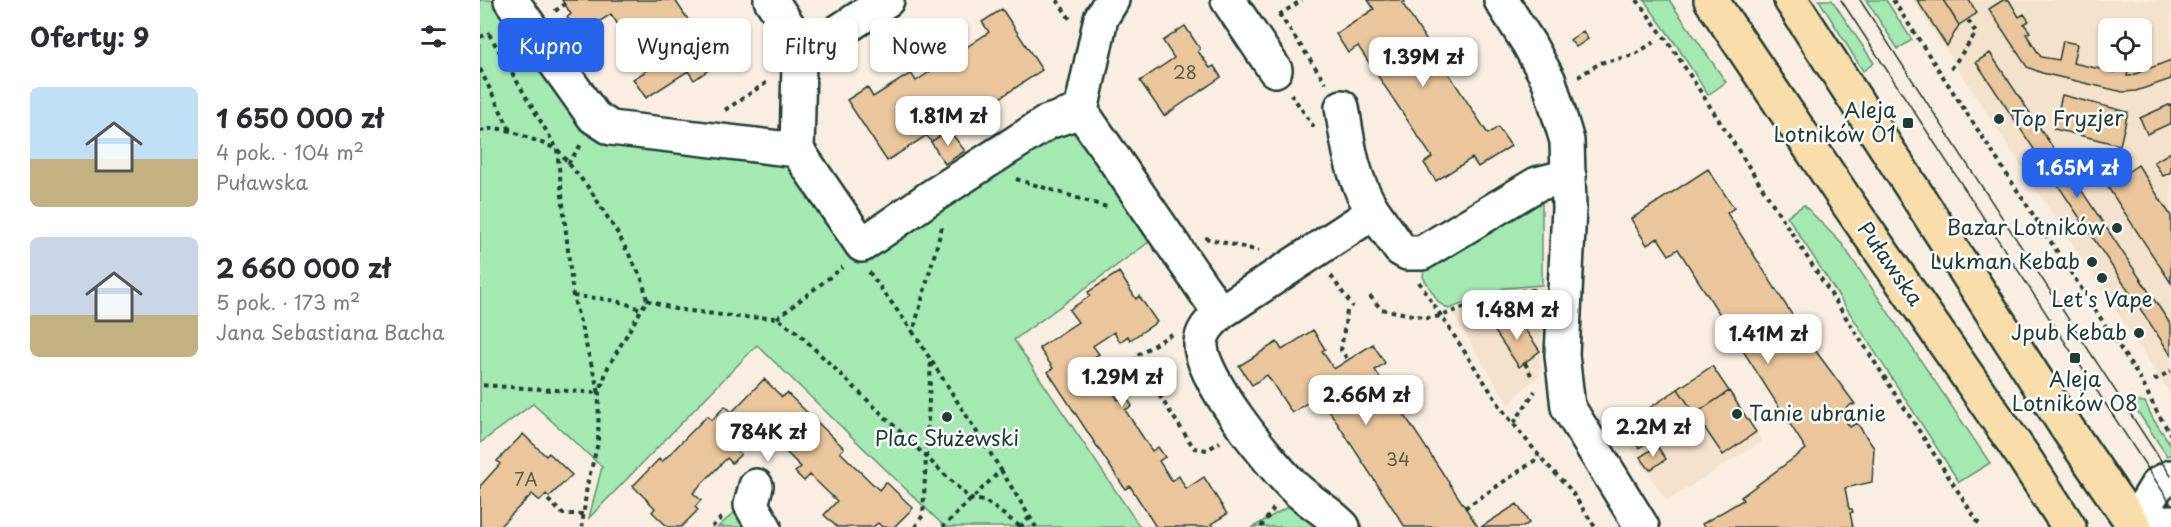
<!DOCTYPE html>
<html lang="pl">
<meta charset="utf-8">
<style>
body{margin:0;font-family:"Playpen Sans",sans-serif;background:#f2f2f3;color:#2b2b33;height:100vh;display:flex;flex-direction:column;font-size:22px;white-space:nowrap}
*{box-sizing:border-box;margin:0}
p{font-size:20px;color:#7c7c81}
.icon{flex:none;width:33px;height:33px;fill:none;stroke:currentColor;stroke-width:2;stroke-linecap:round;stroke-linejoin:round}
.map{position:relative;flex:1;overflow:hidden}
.details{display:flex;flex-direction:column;background:#fff;width:480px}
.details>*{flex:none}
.guide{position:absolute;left:18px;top:18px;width:570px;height:54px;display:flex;gap:12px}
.fabs{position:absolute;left:1618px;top:18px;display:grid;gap:12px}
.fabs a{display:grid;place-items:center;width:54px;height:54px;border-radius:9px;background:#fff;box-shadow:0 2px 4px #0004;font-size:30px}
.price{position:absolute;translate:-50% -51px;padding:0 14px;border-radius:12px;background:#fff;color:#222;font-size:20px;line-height:39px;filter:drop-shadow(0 2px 3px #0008)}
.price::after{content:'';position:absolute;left:50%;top:36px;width:18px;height:14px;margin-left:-9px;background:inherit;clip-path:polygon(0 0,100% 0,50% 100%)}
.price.active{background:#2563eb;color:#fff}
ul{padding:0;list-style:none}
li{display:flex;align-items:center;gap:18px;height:150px;padding:0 30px}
li span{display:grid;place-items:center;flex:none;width:168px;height:120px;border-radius:9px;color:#555}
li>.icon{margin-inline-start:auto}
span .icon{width:72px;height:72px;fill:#fffc;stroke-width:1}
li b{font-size:26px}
h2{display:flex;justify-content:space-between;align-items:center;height:72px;padding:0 30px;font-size:26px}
.chip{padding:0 21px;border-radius:9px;background:#fff;box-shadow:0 2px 4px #0004;font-size:21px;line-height:54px}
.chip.active{background:#2563eb;color:#fff}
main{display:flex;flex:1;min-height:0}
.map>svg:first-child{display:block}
.built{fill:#f5e2cc;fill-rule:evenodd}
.green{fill:#a4e8b2;stroke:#629273;stroke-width:1.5}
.building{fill:#ebc69c;stroke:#1f3d34;stroke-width:1.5}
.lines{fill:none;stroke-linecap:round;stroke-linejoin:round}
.minor-casing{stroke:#1f3d34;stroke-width:38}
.major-casing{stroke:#1f3d34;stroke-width:38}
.path{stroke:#1f3d34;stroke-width:4;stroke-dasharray:4.5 4.5;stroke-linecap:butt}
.minor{stroke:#fff;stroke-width:33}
.major{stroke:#f9deab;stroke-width:33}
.tram{stroke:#1f3d34;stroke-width:1.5}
.poi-dot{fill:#1f3d34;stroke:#fff;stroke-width:2}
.labels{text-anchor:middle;stroke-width:5;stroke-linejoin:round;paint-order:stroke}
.number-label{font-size:18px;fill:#525f4e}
.poi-label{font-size:21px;fill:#1f3d34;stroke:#fff;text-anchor:end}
.street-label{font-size:21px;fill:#1f3d34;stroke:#fff}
</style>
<main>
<section class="details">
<h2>Oferty: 9<svg class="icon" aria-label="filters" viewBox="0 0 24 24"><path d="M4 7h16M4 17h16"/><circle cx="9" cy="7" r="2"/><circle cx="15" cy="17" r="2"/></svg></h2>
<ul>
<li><span style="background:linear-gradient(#bfe0f5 60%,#c2b280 0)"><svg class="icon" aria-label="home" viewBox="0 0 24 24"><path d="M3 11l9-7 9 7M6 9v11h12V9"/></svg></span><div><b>1 650 000 zł</b><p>4 pok. · 104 m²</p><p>Puławska</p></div></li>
<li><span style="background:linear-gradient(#c9d6e8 65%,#c2b280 0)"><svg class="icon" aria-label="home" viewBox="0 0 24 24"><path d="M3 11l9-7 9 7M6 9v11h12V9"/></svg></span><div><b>2 660 000 zł</b><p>5 pok. · 173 m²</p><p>Jana Sebastiana Bacha</p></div></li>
</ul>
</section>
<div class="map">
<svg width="1691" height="527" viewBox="0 0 1691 527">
<rect width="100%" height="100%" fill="#f9eee1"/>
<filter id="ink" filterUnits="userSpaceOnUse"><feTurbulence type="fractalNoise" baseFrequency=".0167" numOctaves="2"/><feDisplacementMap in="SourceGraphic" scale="12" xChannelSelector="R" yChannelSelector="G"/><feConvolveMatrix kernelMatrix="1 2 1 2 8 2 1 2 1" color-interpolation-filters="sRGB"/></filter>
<g filter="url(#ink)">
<path class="built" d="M1433,0H1691V395ZM1629,28H1662V62H1629Z
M1062,293L1060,376L1043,389L1029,405L973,314L1027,295Z
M1232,366L1282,441L1187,501L1138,429Z"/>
<path class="green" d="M0,0H14L101,127L116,138L312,163L381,256L588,120L669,242L534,340L660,527H465L277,345L109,518L122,467L53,404L0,443Z
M1164,0H1189L1246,82L1228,95L1197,46Z
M1339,0H1352L1394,63L1383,71Z
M1386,0H1406L1432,40L1418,49Z
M1062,196V285L1025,288L969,309L959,303L943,277L945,260Z
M1324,205L1362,244L1510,463L1479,482L1307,216Z
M1656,401L1665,402L1673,419L1691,445V455L1687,456L1652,403Z
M811,505L845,527H773Z
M256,511H260L275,527H238Z"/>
<path class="building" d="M82,0H195L225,45L228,44L240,62L214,80L208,71L166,98L153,79L168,70L131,14L99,35L87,17L91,14Z
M888,0H924L925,2L922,3L957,57L971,47L981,62L967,71L1008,134L1018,127L1031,146L998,167L992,158L956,181L944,163L952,157L878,46L868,53L856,34L894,9Z
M1437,0H1463L1479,25L1467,46Z
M1463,0H1489L1497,13L1479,25Z
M1523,0H1529L1539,17L1544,14L1549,21L1544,24L1550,32L1546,34L1561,57L1579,60L1583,41L1597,44L1593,63L1634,72L1636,62H1640L1650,64L1647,76H1650L1691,60V79L1656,91L1643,92L1562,73L1547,67L1509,9Z
M522,9L562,70L511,104L516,113L498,125L488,108L479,113L484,120L451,142L447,135L407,161L367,100L387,87L393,97L431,73L436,81L509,32L502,22Z
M705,26L720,49L718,51L730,68L734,66L741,77L684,116L660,81L694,58L683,41Z
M1103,31L1108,39L1096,47L1090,40Z
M1510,53L1691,325V355L1496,62Z
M1582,95L1648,112L1640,145L1574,129Z
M1691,104V123L1667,134L1660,118Z
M469,130L485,151L465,164L451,142Z
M1691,152V172L1683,176L1674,162Z
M1658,165L1691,216V283L1627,186Z
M1228,169L1254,208L1247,213L1332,346L1375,404L1373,405L1372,404L1360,413L1370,427L1377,423L1394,448L1392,482L1365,488L1369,509H1372L1373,512L1370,513L1373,527H1224L1222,524L1263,500L1261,497L1326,449L1198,249L1189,255L1178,238L1167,245L1151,219Z
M639,272L656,299L659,296L677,322L650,340L648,336L640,342L634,332L613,346L619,354L612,359L638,400L645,395L652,406L645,410L672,451L678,447L685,457L679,461L692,481L699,476L706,489L724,477L747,514L731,524L733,527H676L650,486L645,489L568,372L573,368L559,348L598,322L589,310L610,296L608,292Z
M1035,315L1060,351L1039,367L1014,330Z
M833,330L845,349L842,351L854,369L893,344L905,363L895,370L998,527H925L839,395L812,413L787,375L772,385L759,366L797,342L802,350Z
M1232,366L1249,391L1215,414L1198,389Z
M284,379L302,397L307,393L364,448L360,452L399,490L406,482L433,508L414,527H402L398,523L393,527H357L344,515L357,501L330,475L324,481L315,472L321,467L286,432L280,438L273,431L255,449L261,454L252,463L247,458L213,493L221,500L215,507L218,510L201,527H188L172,512L175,508L153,486L179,459L182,462L227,416L232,420L245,406L252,412Z
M1198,389L1215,414L1206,416L1159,448L1144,425Z
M1249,391L1276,432L1243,455L1215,414Z
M43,434L66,456L69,453L92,475L69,497L66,494L60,501L52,494L19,527H0V486L20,464L17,461Z
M1177,446L1186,459L1170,470L1160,457Z
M1037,504L1049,523L1043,527H1001Z"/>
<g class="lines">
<defs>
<path id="minor" d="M31,0L114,117L131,128L317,150L382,245L448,199L568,122L601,111
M291,0L326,53L319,63L317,150
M632,0L621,18L601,111L740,313
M748,0L795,70
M1021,0L1049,44L1069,81L1087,141L1089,208L1082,355L1088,407L1162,527
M326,53L407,0
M862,107C868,145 872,180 894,212
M276,486L271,505L284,527
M1653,525L1678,484L1691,477
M863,527C848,511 828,501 813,486C789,462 719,376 721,343C722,330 731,322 740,313L894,212L920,249L927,253H942L1057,184L1089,176
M1650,527L1653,525L1691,522"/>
<path id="major" d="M1231,0L1369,205L1543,456L1589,527
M1311,0L1587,428L1655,527"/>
</defs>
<use href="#minor" class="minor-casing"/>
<use href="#major" class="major-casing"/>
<path class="path" d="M577,0L590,19
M1157,0L1193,49L1501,527
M1413,0L1661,380L1677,412L1691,435
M75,11L85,4
M799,14L846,83
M799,15L822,0
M9,34L77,149L111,191L138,234L162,279L167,300L128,367L119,393L118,443L107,485L102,527
M0,37L10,33
M0,69L30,130
M1471,69L1496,33L1488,20
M1098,77L1120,63L1154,55L1174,42
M811,94L834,127
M245,110L289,81
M0,131L15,128L31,131L77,149L93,296L119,393L0,385
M88,164L102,143
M536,179L630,208
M462,227L433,332L521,470L463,527
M725,238L779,251
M389,272L433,332
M851,276L873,307
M939,282L1024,412L1060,457L1089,488L1115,527
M93,296C116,298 141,299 161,310
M890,296L901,309L948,318L961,316L1025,292L1055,290
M167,300L195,309L258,317L297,318L318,333L490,499L505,501L541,527
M867,311L861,350L868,360
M297,318L363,267
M692,334L654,357L714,448L727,450L740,442
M1045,363L1053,379
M1674,380L1691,371
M1034,423L1055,391
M521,470L556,527
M68,500L83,514H103
M985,508L1060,457
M232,527L244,515
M435,527L443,515L451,361
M540,527L550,517
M781,527L794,508"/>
<use href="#minor" class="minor"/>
<use href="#major" class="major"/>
<path class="tram" d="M1361,0L1691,504
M1380,0L1691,476"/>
</g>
</g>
<g class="poi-dot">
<circle cx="1519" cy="119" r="6"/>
<rect x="1422" y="117" width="12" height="12" rx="3"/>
<circle cx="1637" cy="228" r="6"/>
<circle cx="1612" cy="262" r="6"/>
<circle cx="1622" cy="278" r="6"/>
<circle cx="1659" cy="333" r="6"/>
<rect x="1589" y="352" width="12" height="12" rx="3"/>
<circle cx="1257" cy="414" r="6"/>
<circle cx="467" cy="417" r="6"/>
</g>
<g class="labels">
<g class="number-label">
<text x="705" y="79">28</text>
<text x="918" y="466">34</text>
<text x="46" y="486">7A</text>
</g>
<g class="poi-label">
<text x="1416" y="118">Aleja<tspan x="1416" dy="24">Lotników 01</tspan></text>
<text x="1531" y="126" text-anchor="start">Top Fryzjer</text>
<text x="1625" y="235">Bazar Lotników</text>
<text x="1600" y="269">Lukman Kebab</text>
<text x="1622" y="307" text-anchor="middle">Let's Vape</text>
<text x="1647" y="340">Jpub Kebab</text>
<text x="1595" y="387" text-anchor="middle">Aleja<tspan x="1595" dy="24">Lotników 08</tspan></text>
<text x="1269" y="421" text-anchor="start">Tanie ubranie</text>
<text x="467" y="446" text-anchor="middle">Plac Służewski</text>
</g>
<g class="street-label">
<text transform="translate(1410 264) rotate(55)" y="7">Puławska</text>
</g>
</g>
</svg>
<div class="fabs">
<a><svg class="icon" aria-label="locate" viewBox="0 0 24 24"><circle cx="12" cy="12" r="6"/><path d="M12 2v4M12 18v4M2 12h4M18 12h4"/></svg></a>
</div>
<b class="price" style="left:943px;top:88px">1.39M zł</b>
<b class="price" style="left:468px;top:147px">1.81M zł</b>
<b class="price active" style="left:1597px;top:199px">1.65M zł</b>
<b class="price" style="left:1037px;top:341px">1.48M zł</b>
<b class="price" style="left:1288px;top:365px">1.41M zł</b>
<b class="price" style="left:642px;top:408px">1.29M zł</b>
<b class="price" style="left:886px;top:426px">2.66M zł</b>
<b class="price" style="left:1173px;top:458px">2.2M zł</b>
<b class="price" style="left:288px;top:463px">784K zł</b>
<div class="guide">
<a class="chip active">Kupno</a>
<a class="chip">Wynajem</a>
<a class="chip">Filtry</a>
<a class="chip">Nowe</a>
</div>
</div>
</main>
